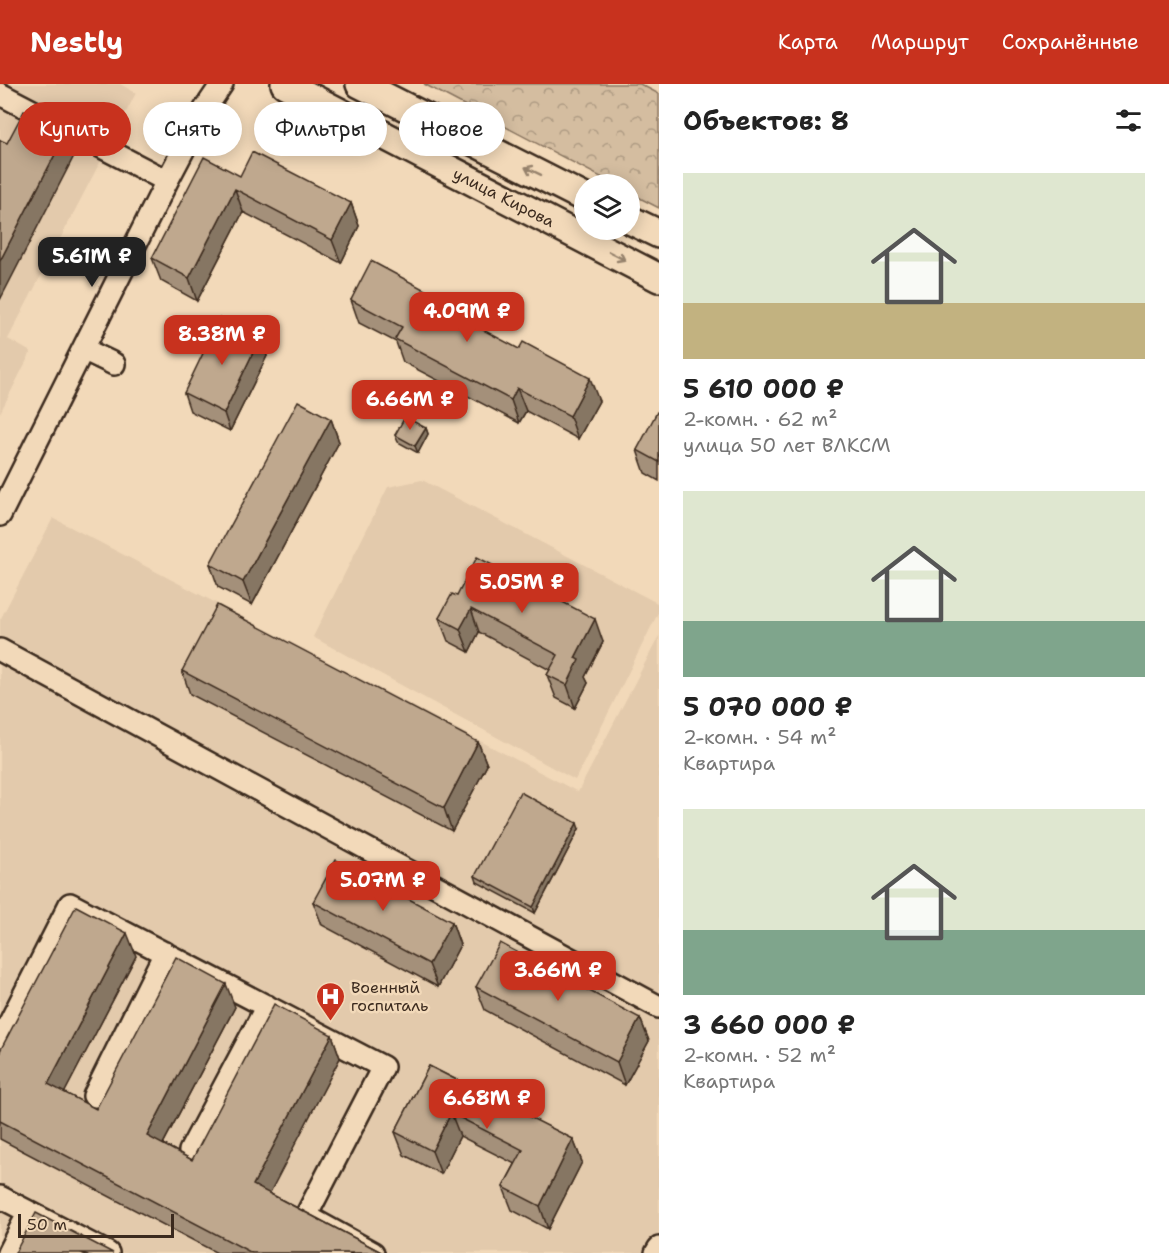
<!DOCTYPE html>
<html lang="ru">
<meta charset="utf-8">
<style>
body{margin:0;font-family:"Shantell Sans",sans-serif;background:#f2f2f2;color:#222;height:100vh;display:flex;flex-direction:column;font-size:22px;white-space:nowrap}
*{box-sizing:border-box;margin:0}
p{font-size:20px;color:#767676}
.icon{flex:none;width:33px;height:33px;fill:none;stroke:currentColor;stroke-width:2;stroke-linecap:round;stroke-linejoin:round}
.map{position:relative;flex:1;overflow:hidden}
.sheet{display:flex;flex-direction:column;background:#fff;width:510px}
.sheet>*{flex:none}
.hud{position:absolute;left:18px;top:18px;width:550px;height:54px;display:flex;gap:12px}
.tools{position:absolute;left:574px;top:90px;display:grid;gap:12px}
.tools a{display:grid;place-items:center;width:66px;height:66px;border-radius:50%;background:#fff;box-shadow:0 3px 15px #0003;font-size:30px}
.scale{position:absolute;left:18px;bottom:15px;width:156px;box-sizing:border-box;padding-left:6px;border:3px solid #3b2a1e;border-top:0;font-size:16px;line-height:21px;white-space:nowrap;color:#3b2a1e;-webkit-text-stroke:4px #f2d9b9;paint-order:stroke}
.price{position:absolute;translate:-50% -51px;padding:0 14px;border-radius:12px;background:#c8321e;color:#fff;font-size:20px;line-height:39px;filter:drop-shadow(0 2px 3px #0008)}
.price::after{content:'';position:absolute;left:50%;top:36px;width:18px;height:14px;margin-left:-9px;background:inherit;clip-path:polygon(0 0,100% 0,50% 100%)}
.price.current{background:#222;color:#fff}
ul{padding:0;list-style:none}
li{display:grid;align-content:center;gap:12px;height:318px;padding:0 24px}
li span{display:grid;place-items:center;height:186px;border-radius:0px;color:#555}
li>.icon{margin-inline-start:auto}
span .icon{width:108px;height:108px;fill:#fffc;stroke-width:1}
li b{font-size:26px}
h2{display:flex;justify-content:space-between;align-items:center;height:72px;padding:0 24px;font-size:26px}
.pill{padding:0 21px;border-radius:27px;background:#fff;box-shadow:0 3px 15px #0003;font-size:21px;line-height:54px}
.pill.current{background:#c8321e;color:#fff}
header{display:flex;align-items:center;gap:36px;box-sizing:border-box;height:84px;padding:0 30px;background:#c8321e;color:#fff}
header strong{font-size:28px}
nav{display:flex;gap:33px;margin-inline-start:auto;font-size:21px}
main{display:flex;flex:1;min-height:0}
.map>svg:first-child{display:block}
.built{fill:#e3caac}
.forest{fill:url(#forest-crowns);stroke:#88745f;stroke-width:1.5}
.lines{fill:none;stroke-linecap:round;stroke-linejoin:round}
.minor-casing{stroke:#3b2a1e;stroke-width:26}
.major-casing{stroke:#3b2a1e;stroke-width:32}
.minor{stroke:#f2d9b9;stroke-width:21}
.major{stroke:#f2d9b9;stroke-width:27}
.wall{fill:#a4907a;stroke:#3b2a1e;stroke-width:1.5}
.shaded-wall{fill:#867663;stroke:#3b2a1e;stroke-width:1.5}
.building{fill:#bfa88e;stroke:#3b2a1e;stroke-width:1.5}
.oneway{stroke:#96826c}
.labels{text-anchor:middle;stroke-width:5;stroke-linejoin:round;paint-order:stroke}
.street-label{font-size:16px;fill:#3b2a1e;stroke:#f2d9b9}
.poi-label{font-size:16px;fill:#3b2a1e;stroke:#f2d9b9;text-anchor:start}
</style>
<header>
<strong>Nestly</strong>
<nav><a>Карта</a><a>Маршрут</a><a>Сохранённые</a></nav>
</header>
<main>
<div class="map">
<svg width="659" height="1169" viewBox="0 0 659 1169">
<defs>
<pattern id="forest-crowns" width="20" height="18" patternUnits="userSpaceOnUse" patternTransform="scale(1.5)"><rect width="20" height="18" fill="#d4bda0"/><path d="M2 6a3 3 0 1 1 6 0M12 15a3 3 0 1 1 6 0" fill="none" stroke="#ad9a82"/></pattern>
</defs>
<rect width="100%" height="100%" fill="#f2d9b9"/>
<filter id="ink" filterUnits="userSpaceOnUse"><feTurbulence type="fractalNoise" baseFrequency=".0167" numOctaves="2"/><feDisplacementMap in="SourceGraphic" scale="12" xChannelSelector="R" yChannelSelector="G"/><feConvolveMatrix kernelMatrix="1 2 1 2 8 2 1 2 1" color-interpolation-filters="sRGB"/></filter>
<g filter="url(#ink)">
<path class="built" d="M0,0H120L136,9L8,255L31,268L0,329Z
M422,396L659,520V527L575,696L313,553L388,403Z
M53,434L578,708L659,552V1169H0V536Z"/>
<path class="forest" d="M424,0H640L659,10V124L630,109V100H614Z"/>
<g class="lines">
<defs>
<path id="minor" d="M0,10L167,97
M83,265L114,280
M0,431L167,97L205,25L222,0
M0,566L659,923
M0,958L70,820L383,983L306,1132L373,1169
M94,1012L165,869
M190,1067L267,922
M0,1113L108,1169
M8,1169L29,1128
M656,1169L659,1164"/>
<path id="major" d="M285,0L659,194
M360,0L585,114
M630,136L659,150"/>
</defs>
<use href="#minor" class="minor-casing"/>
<use href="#major" class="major-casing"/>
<use href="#minor" class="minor"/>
<use href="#major" class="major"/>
</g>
<path class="wall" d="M240,92L351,119L359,142L341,179L243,128L197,217L161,197L152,174Z
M351,216L443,225L599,317L578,355L526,327L519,339L403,278L396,258L359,239Z
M260,254L267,272L230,347L190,327L184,309Z
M659,330V397L645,389L637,366Z
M331,335L339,358L252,521L218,503L210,480Z
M426,344L428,350L418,369L398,358L395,351Z
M457,512L603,558L585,593L588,599L575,624L556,614L547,591L550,586L479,548L469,568L448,557L439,534Z
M182,587L478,658L487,681L452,747L190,610Z
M579,745L535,829L477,798L475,792Z
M313,818L452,838L460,861L438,903L322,841Z
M136,872L64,1009L96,1025L235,923L163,1060L192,1076L332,951L340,974L269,1109L383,1169H217L0,1055V967Z
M476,903L640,934L649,957L625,1001L485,926Z
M429,982L573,1055L582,1078L548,1145L512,1126L503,1103L515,1080L460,1052L441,1090L404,1071L395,1048Z"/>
<path class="shaded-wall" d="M66,49L74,72L0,216V177Z
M235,105L243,128L197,217L189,194Z
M351,119L359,142L341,179L332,156Z
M440,214L448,237L436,221Z
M260,254L267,272L230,347L224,329Z
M590,294L599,317L578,355L570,332Z
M517,304L526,327L519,339L511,316Z
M331,335L339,358L252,521L243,498Z
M426,344L428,350L418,369L415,362Z
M471,525L479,548L469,568L460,545Z
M595,535L603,558L585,593L588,599L575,624L567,601L575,574Z
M478,658L487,681L452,747L444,724Z
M577,739L579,745L535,829L533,823Z
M452,838L460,861L438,903L429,880Z
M127,849L136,872L57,1023L48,1000Z
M226,900L235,923L155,1075L147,1052Z
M640,934L649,957L625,1001L617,978Z
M332,951L340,974L262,1124L253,1101Z
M451,1029L460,1052L441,1090L432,1067Z
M573,1055L582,1078L548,1145L540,1122Z"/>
<path class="building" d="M24,27L66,49L0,177V56L7,59Z
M252,68L351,119L332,156L235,105L189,194L152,174L204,73L240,92Z
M371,177L440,214L436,221L519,265L523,258L590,294L570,332L517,304L511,316L395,255L402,243L351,216Z
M220,234L260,254L224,329L184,309Z
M298,317L331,335L243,498L210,480Z
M657,328L659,330V378L637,366Z
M405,333L426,344L415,362L395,351Z
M477,473L595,535L575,574L579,576L567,601L547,591L558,571L471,525L460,545L439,534L452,510L457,512Z
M217,521L478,658L444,724L182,587Z
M520,708L577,739L533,823L475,792Z
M336,776L452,838L429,880L313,818Z
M76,822L127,849L48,1000L96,1025L176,873L226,900L147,1052L192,1076L274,920L332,951L253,1101L383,1169H252L0,1037V967Z
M500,859L640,934L617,978L476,903Z
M429,982L573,1055L540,1122L503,1103L523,1066L451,1029L432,1067L395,1048Z
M36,1129L113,1169H15Z"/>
<defs><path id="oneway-shaft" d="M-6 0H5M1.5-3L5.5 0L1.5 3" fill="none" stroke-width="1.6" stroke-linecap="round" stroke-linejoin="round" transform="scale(1.5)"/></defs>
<g class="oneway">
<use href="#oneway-shaft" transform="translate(533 87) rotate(-154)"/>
<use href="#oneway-shaft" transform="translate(617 172) rotate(27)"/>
</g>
</g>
<defs>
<symbol id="hospital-pin" viewBox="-11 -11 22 30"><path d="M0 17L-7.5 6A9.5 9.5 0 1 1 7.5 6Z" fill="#c8321e" stroke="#f2d9b9"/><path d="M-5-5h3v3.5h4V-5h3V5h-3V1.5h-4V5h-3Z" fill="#fff"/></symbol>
</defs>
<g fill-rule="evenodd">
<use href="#hospital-pin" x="314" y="896" width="33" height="45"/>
</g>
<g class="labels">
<g class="street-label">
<text transform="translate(504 113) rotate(27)" y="6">улица Кирова</text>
</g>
<g class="poi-label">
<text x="351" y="909">Военный<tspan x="351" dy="18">госпиталь</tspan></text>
</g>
</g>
</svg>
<div class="tools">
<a><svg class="icon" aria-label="layers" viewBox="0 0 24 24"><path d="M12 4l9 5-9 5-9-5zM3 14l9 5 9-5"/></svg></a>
</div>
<div class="scale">50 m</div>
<b class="price current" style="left:92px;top:204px">5.61M ₽</b>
<b class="price" style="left:467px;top:259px">4.09M ₽</b>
<b class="price" style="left:222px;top:282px">8.38M ₽</b>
<b class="price" style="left:410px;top:347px">6.66M ₽</b>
<b class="price" style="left:522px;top:530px">5.05M ₽</b>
<b class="price" style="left:383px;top:828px">5.07M ₽</b>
<b class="price" style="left:558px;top:918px">3.66M ₽</b>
<b class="price" style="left:487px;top:1046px">6.68M ₽</b>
<div class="hud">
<a class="pill current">Купить</a>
<a class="pill">Снять</a>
<a class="pill">Фильтры</a>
<a class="pill">Новое</a>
</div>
</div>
<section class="sheet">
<h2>Объектов: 8<svg class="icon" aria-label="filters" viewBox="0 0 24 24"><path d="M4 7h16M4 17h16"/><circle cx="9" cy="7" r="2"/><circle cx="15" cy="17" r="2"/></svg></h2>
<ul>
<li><span style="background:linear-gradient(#dfe7d0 70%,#c2b280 0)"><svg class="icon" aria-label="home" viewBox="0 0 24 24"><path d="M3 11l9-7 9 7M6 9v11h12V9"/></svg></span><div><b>5 610 000 ₽</b><p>2-комн. · 62 m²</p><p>улица 50 лет ВЛКСМ</p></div></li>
<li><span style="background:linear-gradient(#dfe7d0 70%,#7fa58c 0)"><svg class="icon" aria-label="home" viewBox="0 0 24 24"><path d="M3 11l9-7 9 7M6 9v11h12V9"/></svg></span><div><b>5 070 000 ₽</b><p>2-комн. · 54 m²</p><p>Квартира</p></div></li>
<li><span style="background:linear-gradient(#dfe7d0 65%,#7fa58c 0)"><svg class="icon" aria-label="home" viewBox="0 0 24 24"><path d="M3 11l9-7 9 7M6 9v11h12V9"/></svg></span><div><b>3 660 000 ₽</b><p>2-комн. · 52 m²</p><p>Квартира</p></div></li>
</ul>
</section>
</main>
